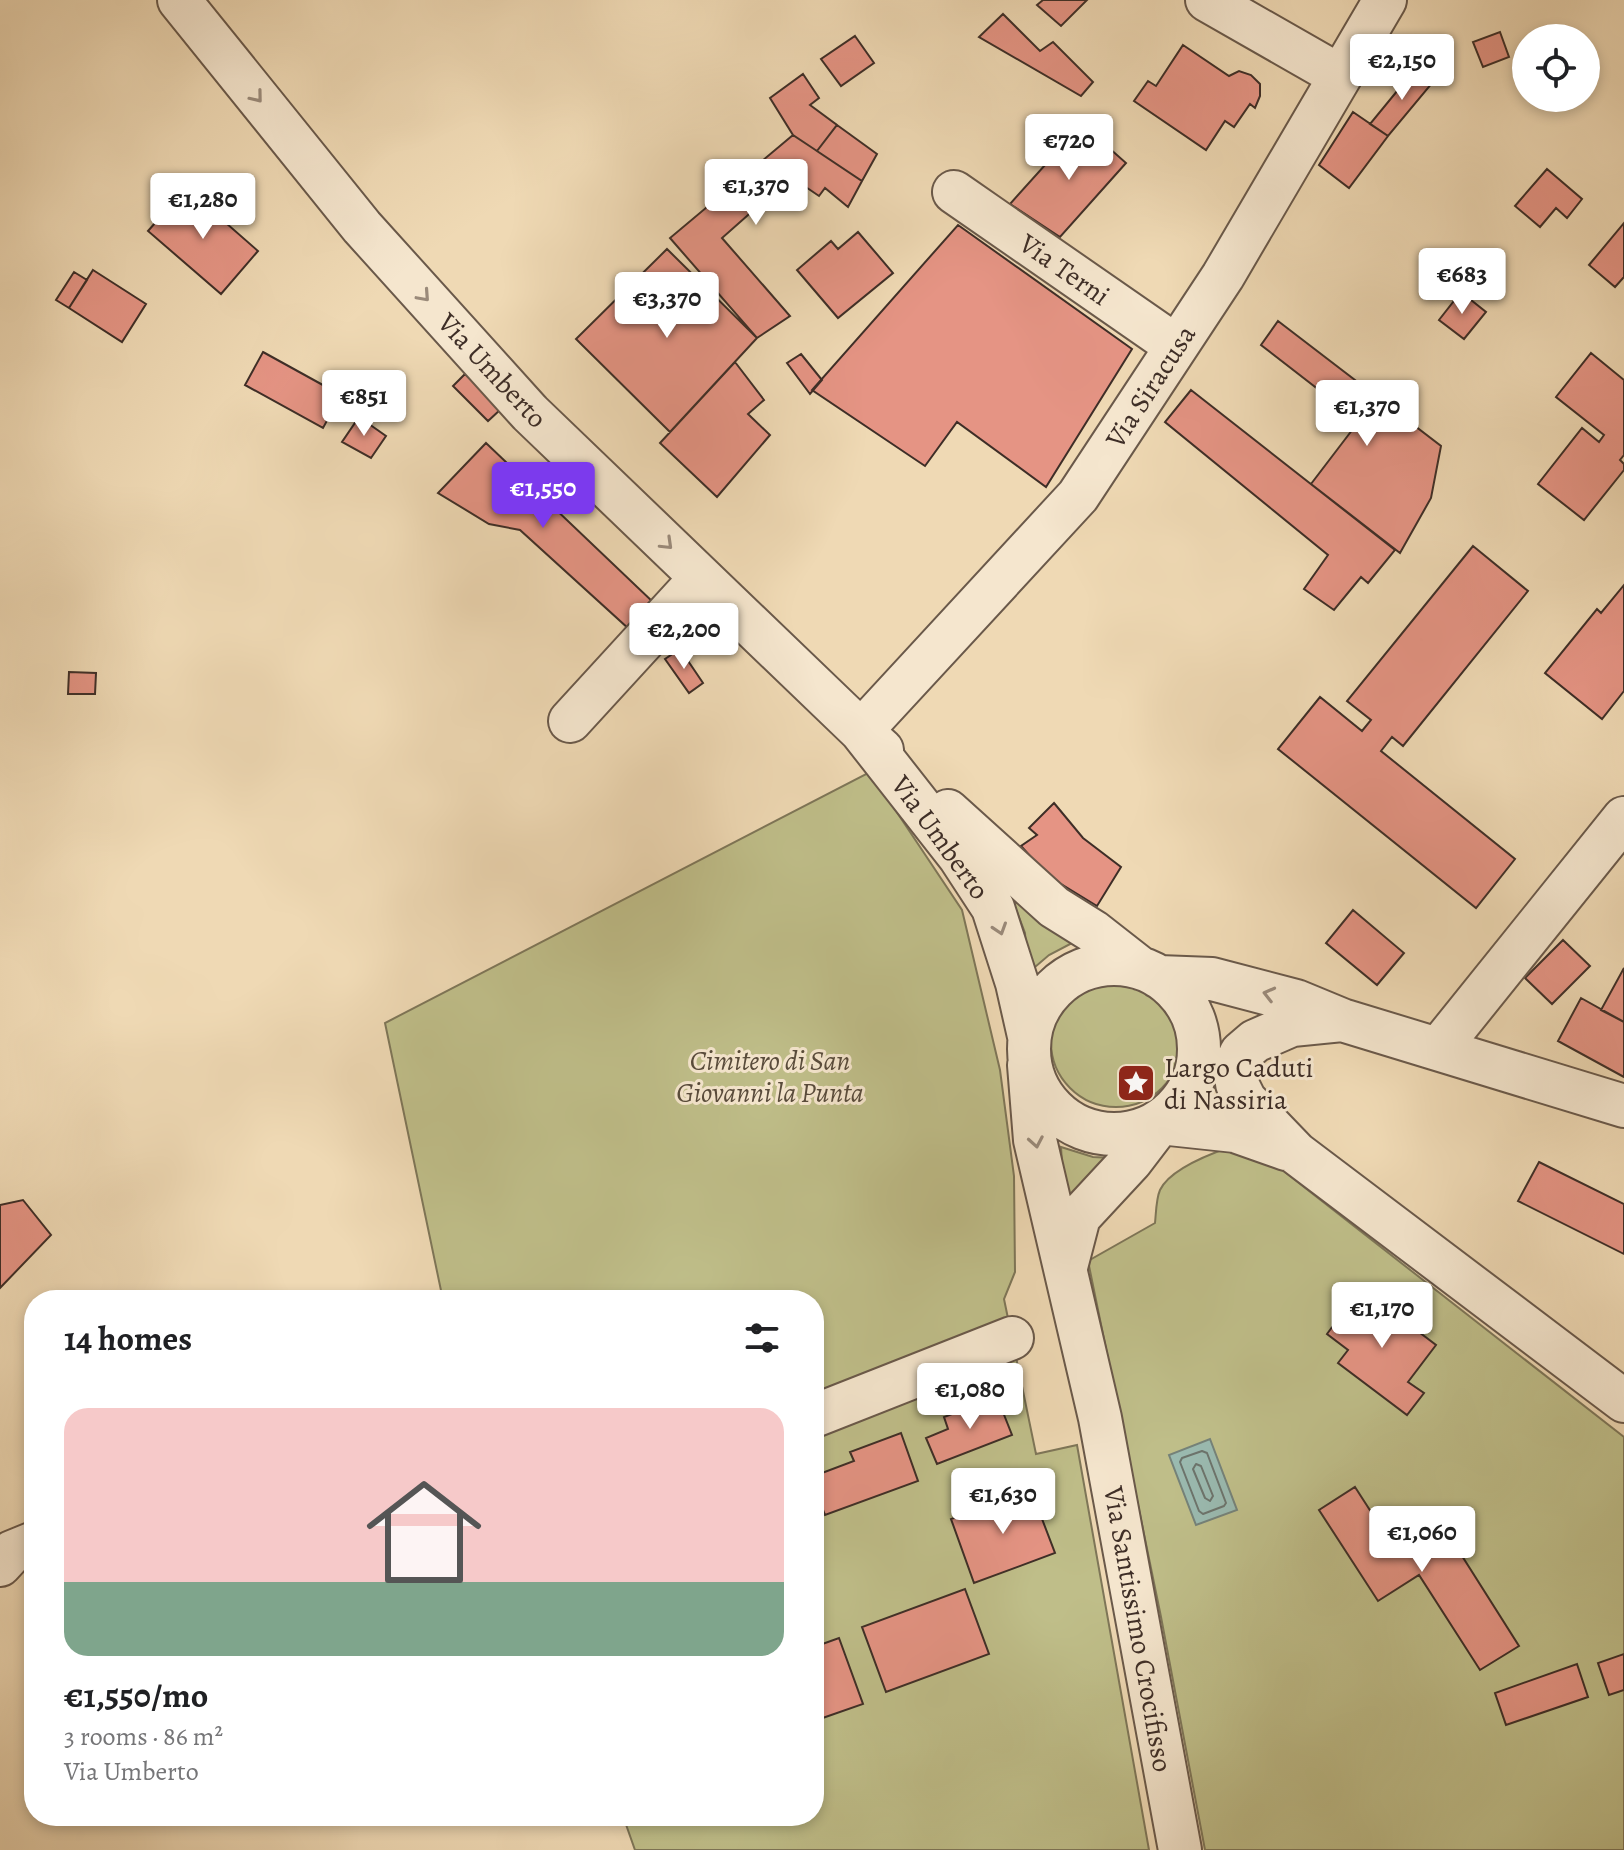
<!DOCTYPE html>
<meta charset="utf-8">
<style>
body{margin:0;font-family:Alegreya,serif;background:#f2f2f2;color:#202124;height:100vh;display:flex;flex-direction:column;font-size:30px;white-space:nowrap}
*{box-sizing:border-box;margin:0}
p{font-size:26px;color:#757577}
.icon{flex:none;width:44px;height:44px;fill:none;stroke:currentColor;stroke-width:2;stroke-linecap:round;stroke-linejoin:round}
.map{position:relative;flex:1;overflow:hidden}
.panel{position:absolute;left:24px;top:1290px;width:800px;height:536px;display:flex;flex-direction:column;background:#fff;border-radius:32px;box-shadow:0 4px 12px #0003}
.panel>*{flex:none}
.buttons{position:absolute;left:1512px;top:24px;display:grid;gap:16px}
.buttons a{display:grid;place-items:center;width:88px;height:88px;border-radius:50%;background:#fff;box-shadow:0 4px 12px #0003;font-size:40px}
.price{position:absolute;translate:-50% -68px;padding:0 18px;border-radius:8px;background:#fff;color:#222;font-size:26px;line-height:52px;filter:drop-shadow(0 2px 4px #0008)}
.price::after{content:'';position:absolute;left:50%;top:48px;width:24px;height:18px;margin-left:-12px;background:inherit;clip-path:polygon(0 0,100% 0,50% 100%)}
.price.on{background:#7c3aed;color:#fff}
ul{padding:0;list-style:none}
li{display:grid;align-content:center;gap:16px;height:424px;padding:0 40px}
li+li{border-top:2px solid #e0e0e0}
li span{display:grid;place-items:center;height:248px;border-radius:24px;color:#555}
li>.icon{margin-inline-start:auto}
span .icon{width:144px;height:144px;fill:#fffc;stroke-width:1}
li b{font-size:34px}
h2{display:flex;justify-content:space-between;align-items:center;height:96px;padding:0 40px;font-size:34px}
.map>svg:first-child{display:block}
.green{fill:#bfbe89;stroke:#7e7658;stroke-width:2}
.water{fill:#9abab0;stroke:#758279;stroke-width:2}
.lines{fill:none;stroke-linecap:round;stroke-linejoin:round}
.shore{stroke:#6c746c;stroke-width:2}
.building{fill:#e59484;stroke:#3e2e27;stroke-width:2}
.minor-casing{stroke:#6a594a;stroke-width:46}
.minor{stroke:#f5e6ce;stroke-width:42}
.oneway{stroke:#9a8a7a}
.labels{text-anchor:middle;stroke-width:6;stroke-linejoin:round;paint-order:stroke}
.street-label{font-size:28px;fill:#3e2e27;stroke:#f5e6ce}
.park-label{font-size:28px;font-style:italic;fill:#584b3b;stroke:#f5e6ce}
.poi-label{font-size:28px;fill:#3e2e27;stroke:#f5e6ce;text-anchor:start}
</style>
<div class="map">
<svg width="1624" height="1850" viewBox="0 0 1624 1850">
<rect width="100%" height="100%" fill="#efd9b4"/>
<filter id="stains"><feTurbulence type="fractalNoise" baseFrequency=".0025" numOctaves="4"/><feColorMatrix values="0 0 0 0 .2 0 0 0 0 .09 0 0 0 0 .02 0 0 0 .5 -.17"/></filter>
<radialGradient id="worn" r=".72"><stop offset=".6" stop-color="#630" stop-opacity="0"/><stop offset="1" stop-color="#630" stop-opacity=".3"/></radialGradient>
<path class="green" d="M870,772L962,910L1000,1070L1014,1176L1015,1272L1004,1299L1036,1454L1077,1445L1149,1850H635L623,1816H814V1300H443L385,1023Z
M1009,891L1074,942L1049,955L1028,973L1025,933Z
M1051 1042a65 65 0 1 1 130 0a65 65 0 1 1-130 0Z
M1061,1147L1093,1157L1112,1158L1065,1212Z
M1230,1147L1272,1162L1624,1437V1850H1205L1161,1617L1088,1261L1155,1223C1156,1214 1156,1199 1160,1190C1170,1169 1210,1154 1230,1147Z"/>
<path class="water" d="M1210,1439L1237,1510L1196,1525L1169,1455Z"/>
<g class="lines">
<path class="shore" d="M1202,1451L1207,1453L1226,1503L1224,1506L1203,1514L1199,1511L1180,1462L1182,1458Z
M1196,1464L1201,1466L1213,1496L1210,1501L1205,1498L1193,1469Z"/>
</g>
<path class="building" d="M1043,0H1087L1061,26L1037,5Z
M1003,14L1040,51L1053,42L1093,82L1081,96L979,37Z
M1500,32L1509,57L1483,67L1473,42Z
M855,36L874,63L841,86L821,59Z
M1183,45L1229,76L1239,71L1251,75L1260,84V96L1255,108L1250,104L1234,127L1225,121L1206,150L1134,101L1148,81L1156,86Z
M1416,68L1433,82L1388,136L1370,124Z
M803,74L819,98L810,105L837,125L817,151L793,135L770,98Z
M1353,112L1388,136L1349,188L1319,165Z
M1082,124L1126,163L1060,237L1010,204Z
M837,125L877,154L862,181L817,151Z
M793,135L862,181L848,207L825,188L819,196L791,177L722,238L790,316L757,338L670,238Z
M1547,169L1582,199L1567,218L1556,208L1540,227L1515,206Z
M186,188L258,251L221,294L148,231Z
M1624,223V277L1615,287L1589,265Z
M958,225L1132,349L1046,487L957,422L925,466L812,390Z
M858,232L893,273L838,318L797,270L831,241L838,249Z
M667,249L757,338L670,432L576,339Z
M93,270L146,304L122,342L69,308Z
M74,272L87,280L69,308L56,300Z
M1461,292L1486,312L1464,339L1439,320Z
M1278,321L1441,446L1431,498L1400,553L1311,484L1359,421L1261,345Z
M263,352L341,395L323,428L245,385Z
M1591,353L1624,380V455L1620,460L1624,464V470L1584,520L1538,484L1582,428L1599,442L1604,435L1556,397Z
M801,354L822,380L810,394L787,363Z
M735,362L764,400L748,414L770,435L717,497L660,443Z
M465,374L501,409L488,421L453,386Z
M1191,390L1395,550L1368,583L1361,577L1334,610L1304,589L1328,555L1165,422Z
M359,417L386,436L371,458L342,442Z
M486,443L654,603L629,629L520,530L489,524L438,493Z
M1473,546L1528,591L1403,746L1392,737L1381,751L1515,859L1476,908L1278,749L1320,697L1362,731L1371,720L1347,701Z
M1624,585V691L1602,719L1545,673L1597,609L1601,613Z
M680,649L703,683L689,693L665,659Z
M69,672L96,673L95,694H68Z
M1054,803L1083,838L1121,867L1097,906L1048,876L1021,846L1037,835L1029,828Z
M1353,910L1404,953L1377,985L1326,943Z
M1563,940L1590,966L1552,1004L1525,978Z
M1624,968V1022L1601,1010Z
M1581,998L1624,1022V1077L1558,1041Z
M1539,1162L1624,1204V1254L1518,1201Z
M23,1200L51,1235L0,1288V1205Z
M1361,1288L1436,1345L1408,1382L1424,1393L1407,1415L1338,1363L1348,1350L1327,1334Z
M997,1397L1012,1435L937,1464L926,1438L948,1429L944,1417Z
M901,1433L918,1481L825,1515L814,1486V1476L854,1461L850,1452Z
M1355,1487L1393,1546L1438,1518L1519,1646L1480,1670L1419,1575L1378,1601L1319,1510Z
M1031,1490L1055,1553L974,1583L951,1519Z
M965,1589L989,1654L886,1692L862,1627Z
M839,1638L863,1704L814,1721V1647Z
M1624,1654V1690L1609,1695L1598,1663Z
M1577,1664L1588,1697L1506,1725L1495,1693Z"/>
<g class="lines">
<defs>
<path id="minor" d="M179,0L362,227L530,413L861,731L959,856L993,908L1017,983L1029,1036
M1207,0L1340,76
M954,192L1176,346
M570,721L701,578
M882,750L861,731L1078,496L1223,276L1385,0
M948,811L1054,907L1094,932L1140,968
M1029 1049a85 85 0 1 1 170 0a85 85 0 1 1-170 0Z
M1159,977L1212,979L1296,1001L1342,1020L1624,1106
M1342,1020L1292,1025L1255,1041L1241,1053L1236,1064L1237,1084L1245,1100L1296,1153L1624,1401
M1439,1048L1624,818
M1029,1065L1035,1140L1100,1418L1180,1850
M1066,1267L1079,1217L1131,1161L1160,1123L1235,1131L1286,1149
M814,1416L1012,1338
M0,1565L12,1552L34,1543"/>
</defs>
<use href="#minor" class="minor-casing"/>
<use href="#minor" class="minor"/>
</g>
<defs><path id="oneway-chevron" d="M-2-3.5L2.5 0L-2 3.5" fill="none" stroke-width="1.6" stroke-linecap="round" stroke-linejoin="round" transform="scale(2)"/></defs>
<g class="oneway">
<use href="#oneway-chevron" transform="translate(257 97) rotate(51)"/>
<use href="#oneway-chevron" transform="translate(424 296) rotate(48)"/>
<use href="#oneway-chevron" transform="translate(667 544) rotate(44)"/>
<use href="#oneway-chevron" transform="translate(1000 929) rotate(72)"/>
<use href="#oneway-chevron" transform="translate(1269 994) rotate(-166)"/>
<use href="#oneway-chevron" transform="translate(1036 1142) rotate(80)"/>
</g>
<defs>
<symbol id="sight-square" viewBox="-11 -11 22 22"><rect x="-9" y="-9" width="18" height="18" rx="4" fill="#8f2418" stroke="#f5e6ce"/><path d="M0-6L1.8-2.2L6-1.7L2.9 1.2L3.7 5.4L0 3.3L-3.7 5.4L-2.9 1.2L-6-1.7L-1.8-2.2Z" fill="#fff"/></symbol>
</defs>
<g fill-rule="evenodd">
<use href="#sight-square" x="1114" y="1061" width="44" height="44"/>
</g>
<g class="labels">
<g class="street-label">
<text transform="translate(1065 269) rotate(35)" y="10">Via Terni</text>
<text transform="translate(493 370) rotate(47)" y="10">Via Umberto</text>
<text transform="translate(1150 386) rotate(-57)" y="10">Via Siracusa</text>
<text transform="translate(941 837) rotate(54)" y="10">Via Umberto</text>
<text transform="translate(1139 1629) rotate(80)" y="10">Via Santissimo Crocifisso</text>
</g>
<g class="park-label">
<text x="770" y="1070">Cimitero di San<tspan x="770" dy="32">Giovanni la Punta</tspan></text>
</g>
<g class="poi-label">
<text x="1164" y="1077">Largo Caduti<tspan x="1164" dy="32">di Nassiria</tspan></text>
</g>
</g>
<rect width="100%" height="100%" filter="url(#stains)"/>
<rect width="100%" height="100%" fill="url(#worn)"/>
</svg>
<div class="buttons">
<a><svg class="icon" aria-label="locate" viewBox="0 0 24 24"><circle cx="12" cy="12" r="6"/><path d="M12 2v4M12 18v4M2 12h4M18 12h4"/></svg></a>
</div>
<b class="price" style="left:1402px;top:102px">€2,150</b>
<b class="price" style="left:1069px;top:182px">€720</b>
<b class="price" style="left:756px;top:227px">€1,370</b>
<b class="price" style="left:203px;top:241px">€1,280</b>
<b class="price" style="left:1462px;top:316px">€683</b>
<b class="price" style="left:667px;top:340px">€3,370</b>
<b class="price" style="left:364px;top:438px">€851</b>
<b class="price" style="left:1367px;top:448px">€1,370</b>
<b class="price on" style="left:543px;top:530px">€1,550</b>
<b class="price" style="left:684px;top:671px">€2,200</b>
<b class="price" style="left:1382px;top:1350px">€1,170</b>
<b class="price" style="left:970px;top:1431px">€1,080</b>
<b class="price" style="left:1003px;top:1536px">€1,630</b>
<b class="price" style="left:1422px;top:1574px">€1,060</b>
<section class="panel">
<h2>14 homes<svg class="icon" aria-label="filters" viewBox="0 0 24 24"><path d="M4 7h16M4 17h16"/><circle cx="9" cy="7" r="2"/><circle cx="15" cy="17" r="2"/></svg></h2>
<ul>
<li><span style="background:linear-gradient(#f6c9c9 70%,#7fa58c 0)"><svg class="icon" aria-label="home" viewBox="0 0 24 24"><path d="M3 11l9-7 9 7M6 9v11h12V9"/></svg></span><div><b>€1,550/mo</b><p>3 rooms · 86 m²</p><p>Via Umberto</p></div></li>
</ul>
</section>
</div>
